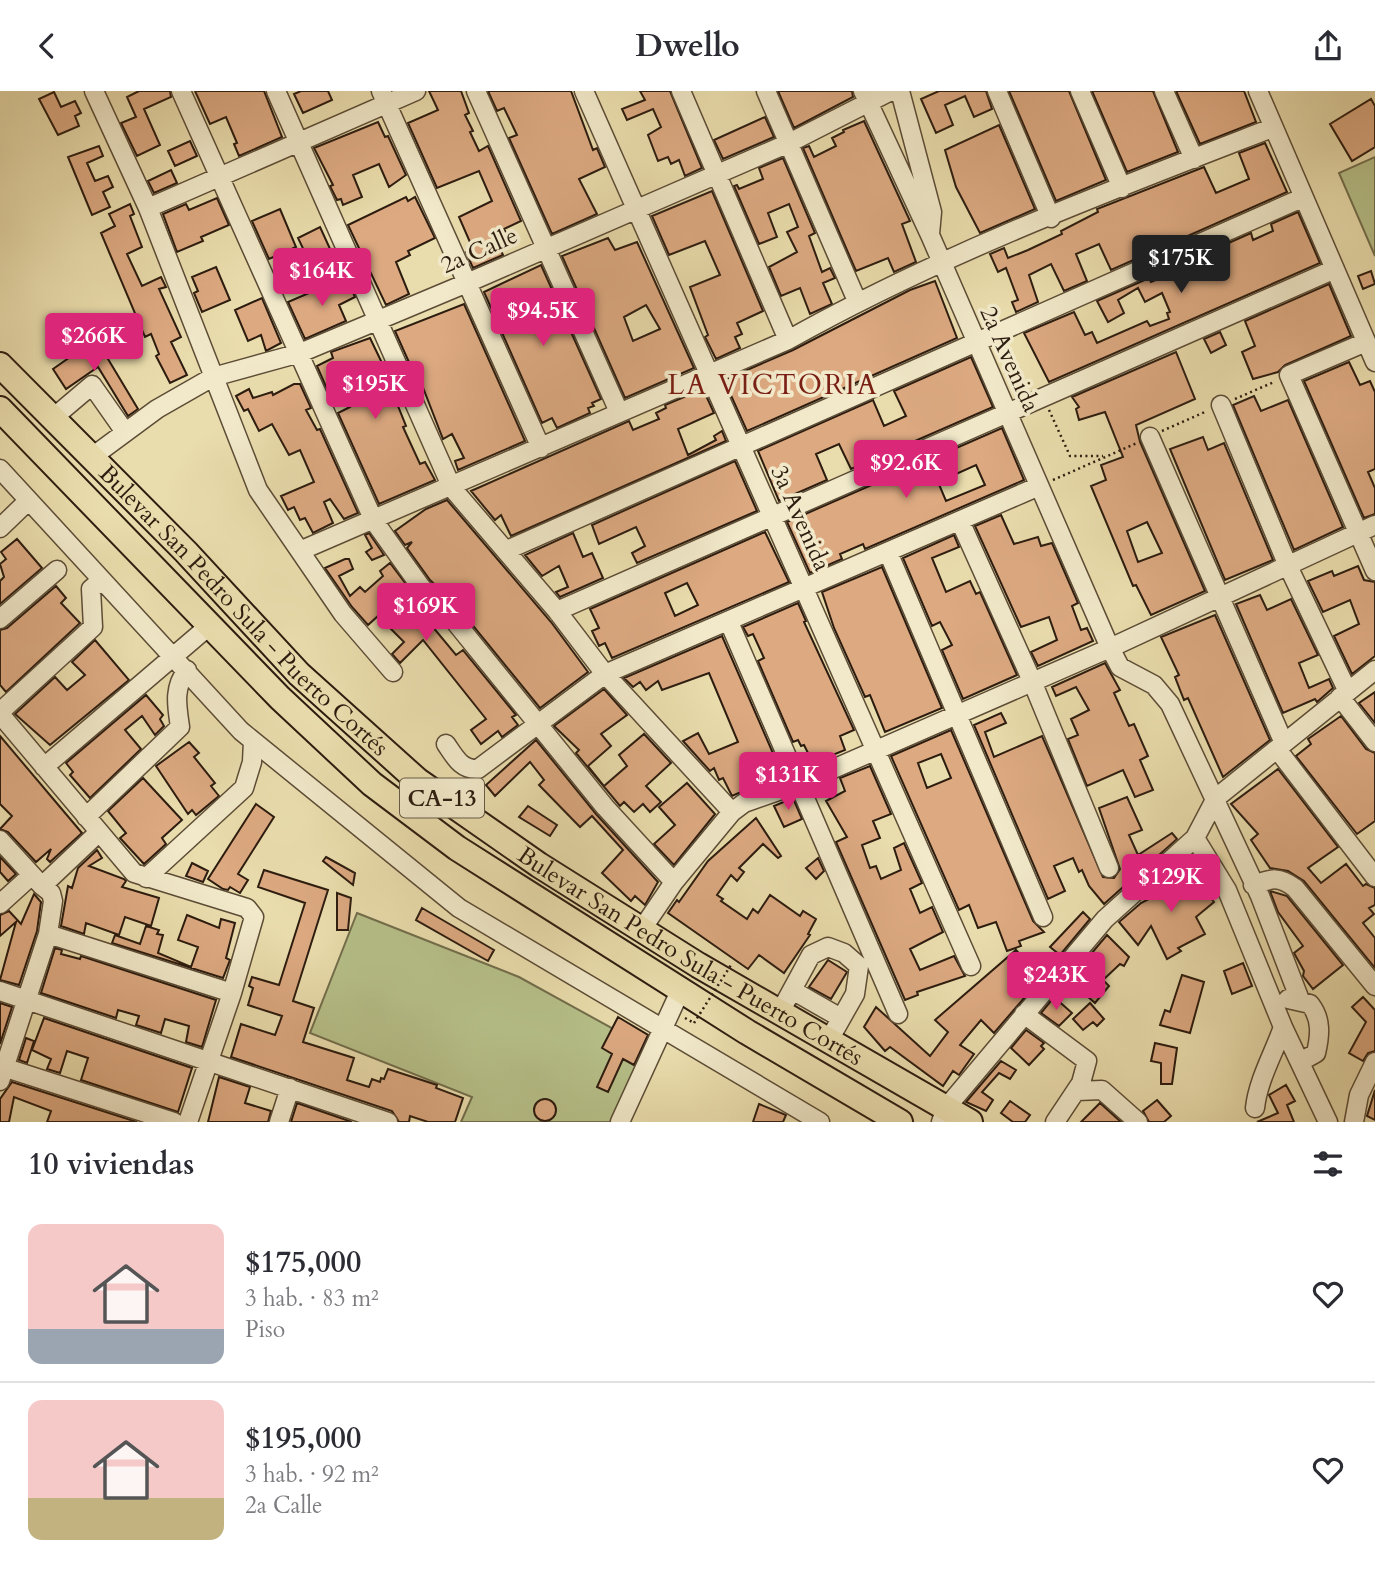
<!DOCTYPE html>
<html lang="es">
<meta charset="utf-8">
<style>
body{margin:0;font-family:Cardo,serif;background:#f2f2f3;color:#2b2b33;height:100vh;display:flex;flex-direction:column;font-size:26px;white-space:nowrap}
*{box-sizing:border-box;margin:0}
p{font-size:23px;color:#7c7c81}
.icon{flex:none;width:38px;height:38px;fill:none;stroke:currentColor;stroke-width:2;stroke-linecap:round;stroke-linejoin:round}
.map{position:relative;height:1031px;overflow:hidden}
.panel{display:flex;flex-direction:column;background:#fff;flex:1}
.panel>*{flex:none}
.price{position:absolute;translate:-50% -60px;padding:0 16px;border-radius:7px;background:#db2777;color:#fff;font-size:23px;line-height:46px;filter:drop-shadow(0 2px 4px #0008)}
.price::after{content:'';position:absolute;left:50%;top:42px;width:21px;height:16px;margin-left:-10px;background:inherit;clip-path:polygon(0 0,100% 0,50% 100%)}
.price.current{background:#222;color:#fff}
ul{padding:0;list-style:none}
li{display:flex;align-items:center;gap:21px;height:175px;padding:0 28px}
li+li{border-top:2px solid #e1e1e2}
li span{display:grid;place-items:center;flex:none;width:196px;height:140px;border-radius:14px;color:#555}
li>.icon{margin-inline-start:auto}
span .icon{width:84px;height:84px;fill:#fffc;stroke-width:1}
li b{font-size:30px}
h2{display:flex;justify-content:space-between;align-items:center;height:84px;padding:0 28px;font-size:30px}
header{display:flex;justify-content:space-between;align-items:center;height:91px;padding:0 28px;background:#fff;font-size:32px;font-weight:700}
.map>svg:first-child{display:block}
.green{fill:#b7c18a;stroke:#726e4c;stroke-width:2}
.building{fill:#dca981;stroke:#2c1c0f;stroke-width:2;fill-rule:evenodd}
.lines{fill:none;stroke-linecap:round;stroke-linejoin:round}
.minor-casing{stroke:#5c4c36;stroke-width:21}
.highway-casing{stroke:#2c1c0f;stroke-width:28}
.path{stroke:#2c1c0f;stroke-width:2.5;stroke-dasharray:2 3.5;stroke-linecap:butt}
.minor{stroke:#f1e9ca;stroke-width:18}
.highway{stroke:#eaddad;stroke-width:24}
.path-bridge{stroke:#2c1c0f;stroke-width:2.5;stroke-dasharray:2 3.5;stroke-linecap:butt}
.labels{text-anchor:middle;stroke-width:7;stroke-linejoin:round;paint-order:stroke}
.shield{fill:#f1e9ca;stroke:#675a47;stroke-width:2}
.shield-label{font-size:23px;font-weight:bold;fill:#2c1c0f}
.street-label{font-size:24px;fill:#2c1c0f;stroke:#f1e9ca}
.quarter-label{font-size:28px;letter-spacing:2px;fill:#7a1f14;stroke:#f1e9ca}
</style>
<header><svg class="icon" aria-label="back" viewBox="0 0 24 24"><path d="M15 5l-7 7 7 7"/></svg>Dwello<svg class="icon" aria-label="share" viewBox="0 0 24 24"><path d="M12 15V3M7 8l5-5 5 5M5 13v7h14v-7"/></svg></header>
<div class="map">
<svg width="1375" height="1031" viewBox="0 0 1375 1031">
<rect width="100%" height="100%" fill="#eaddad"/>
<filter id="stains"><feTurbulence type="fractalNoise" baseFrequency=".00286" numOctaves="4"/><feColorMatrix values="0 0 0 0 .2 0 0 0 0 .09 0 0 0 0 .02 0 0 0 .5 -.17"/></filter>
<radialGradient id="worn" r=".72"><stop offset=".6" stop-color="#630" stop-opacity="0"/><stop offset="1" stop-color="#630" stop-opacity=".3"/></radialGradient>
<path class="green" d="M1375,66V165L1339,82Z
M357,822L519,886L648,957L616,1031H461L472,1006L310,942Z"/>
<path class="building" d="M139,0H170L171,6L144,18L160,54L137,65L121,32L136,26L127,6Z
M195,0H264L282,46L239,65L234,53L237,52L226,26L210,33Z
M301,0H328L332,9L303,22L294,3Z
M429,0H461L469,22L465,24L473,40L470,41L479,60L488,55L521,130L504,138L506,142L495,147L503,164L473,177L466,161L473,158L459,126L492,110L479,80L437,97L408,32L438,19Z
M488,0H571L593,59L597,57L605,76L579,88L597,123L552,143L509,47L517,44L504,17L497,20Z
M640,0H670L702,77L685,85L679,69L671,73L668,66L658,70L648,44L661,36L653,18L627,29L622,18L645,9Z
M778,0H852L853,6L794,37Z
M939,0H986L992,18L974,26L965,5L945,14L953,34L936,42L921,8Z
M1009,0H1069L1106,89L1056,110Z
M1092,0H1153L1178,61L1127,81Z
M1176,0H1244L1256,31L1200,53Z
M54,1L61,16L75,10L81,22L75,25L79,35L58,44L39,8Z
M1371,8L1375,15V56L1352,70L1330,33Z
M765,26L774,46L723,68L714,49Z
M864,30L910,130L902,133L916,171L894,181L888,167L856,180L803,57L809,55L814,66L836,55L832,47L844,41L843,39Z
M378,31L385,46L388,45L406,84L389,96L379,73L353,84L362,106L343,114L341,108L337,109L330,95L333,94L314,57Z
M999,34L1035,118L980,142L956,96L945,59Z
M190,50L197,65L175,75L168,60Z
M1265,52L1287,101L1111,179L1099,153L1076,163L1087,190L1064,200L1051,173L1029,184L1038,211L1016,221L1012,211L1018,209L1006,177L998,181L990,163L1004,157L1008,167L1028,159L1062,143L1061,140L1098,121L1097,118L1204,76L1216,102L1249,88L1239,62Z
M99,55L103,65L87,72L95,90L108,85L113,96L103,101L110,116L92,124L68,66Z
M783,67L815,142L809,145L822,181L830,177L835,187L823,192L832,213L810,223L800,197L781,205L769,176L797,161L787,141L798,136L789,113L768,122L777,146L759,153L734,95L737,94L739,98L763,88L759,77Z
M171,79L177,92L154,102L148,90Z
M712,100L763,220L737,232L742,243L735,246L740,257L716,268L705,246L708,244L690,196L720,184L705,150L669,164L652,125Z
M406,106L408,110L415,106L435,147L408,160L410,164L396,171L409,203L386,214L348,134Z
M217,107L229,134L201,146L203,150L177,161L163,123L186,113L189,119Z
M130,113L134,123L130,125L142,156L127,163L142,195L161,186L166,196L159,198L181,246L171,251L187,284L170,292L156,265L159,263L151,243L145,246L101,142L115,135L109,123Z
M280,118L296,156L269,168L252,130Z
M1298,121L1320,172L1049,291L1024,242L1074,221L1085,244L1092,241L1097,252L1147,230L1150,235L1169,228L1167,222L1170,221L1162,202L1145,211L1138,197L1118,209L1124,222L1108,231L1097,210L1149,187L1151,191L1170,183L1188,174L1186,171L1251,142L1253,149L1273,140L1271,133Z
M320,136L331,160L309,170L298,147Z
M608,147L615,159L637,151L694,277L625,307L562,165ZM646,214L660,238L633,250L624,226Z
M541,174L601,308L592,312L594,315L588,317L590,322L557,337L552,327L542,332L484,201Z
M216,176L230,209L202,221L194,202L198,200L192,186Z
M1371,180L1375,193L1363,198L1358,185Z
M346,186L355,206L339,214L346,230L305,248L288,211Z
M935,190L957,247L747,340L724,289L793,259L910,199Z
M1329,193L1351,245L1285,274L1278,281L1253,288L1242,261L1255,255L1245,230Z
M262,207L281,252L266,260L261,244L248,250L235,219Z
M464,213L525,350L458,379L455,370L464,367L452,343L443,348L415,276L412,278L395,240Z
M1220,241L1226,254L1211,262L1204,248Z
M370,247L395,299L392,300L406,335L403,336L420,373L425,371L435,389L379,413L338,322L350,316L338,293L327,298L317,275L333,267L331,261Z
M96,248L138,318L128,325L98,276L66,298L53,278Z
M1176,261L1195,308L1136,334L1140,351L1205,500L1151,524L1136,494L1133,495L1091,395L1106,389L1101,374L1123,366L1105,321L1079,329L1076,318L1079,316L1072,306ZM1147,431L1162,462L1138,471L1127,440Z
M971,266L993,316L851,378L839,353L816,363L827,389L779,410L758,360L873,309L884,335L906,325L894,300Z
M1349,271L1360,294L1370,290L1375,301V378L1368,381L1375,397V423L1364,427L1304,290Z
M294,293H300L311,317L306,319L317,339L320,338L358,422L344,428L330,408L324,411L333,432L313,442L305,427L300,429L294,416L288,419L281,405L314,391L300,359L289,364L272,333L259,340L248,318L244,320L236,305L249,298L253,307L272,301L273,304Z
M703,298L714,322L678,338L688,364L716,349L714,345L722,340L726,350L511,445L501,424L495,429L471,400L629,330L633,339L659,328L656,322L666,317L665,314Z
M1254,305L1261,320L1288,309L1343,436L1294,459L1233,314Z
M1002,337L1024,389L865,458L863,453L840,463L842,468L810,482L787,431ZM976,374L985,394L946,410L938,391Z
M1203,346L1208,359L1224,352L1273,469L1225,489L1170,358Z
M735,370L757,420L637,472L632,462L645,455L636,436L599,453L592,434Z
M447,409L551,531L588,581L540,617L457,515L430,489L407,457L412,451L405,454L395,440L426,418Z
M1001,424L1014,453L1038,446L1041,455L1052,452L1078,512L1072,515L1081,539L1087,537L1093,550L1038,575L1031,561L1057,549L1049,526L1021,536L975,435Z
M765,441L789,491L612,567L605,552L599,555L592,540L599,537L590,518ZM687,492L698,514L675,525L665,502Z
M369,442L384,464L372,469L366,461L372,457L365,444Z
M573,442L583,466L592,462L603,487L560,506L556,501L568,496L559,475L542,485L525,464Z
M954,444L959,456L932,467L946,501L970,490L976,503L980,501L1017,584L963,608L942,559L952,554L940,531L932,535L903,467Z
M17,448L42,477L0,513V490L4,486L0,473L6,468L1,461Z
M345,468H349L353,478L339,485L350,505L360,496L365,501L383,485L380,480L390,472L418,509L415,512L434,534L432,535L456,564L463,559L516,624L512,626L518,634L502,646L498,640L481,653L471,639L486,628L423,549L400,572L392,563L404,551L378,525L368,534L352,516L325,477Z
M1358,475L1364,489L1375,491V565L1352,583L1334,545L1359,533L1350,509L1323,521L1308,490L1332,480L1334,485Z
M882,476L942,617L885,641L870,604L865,606L834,537L822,501Z
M56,495L66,507L61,512L80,532L6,601L0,594V539L7,537Z
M1260,504L1267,519L1291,508L1318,564L1299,572L1309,597L1329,588L1333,597L1317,611L1315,608L1283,622L1236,513Z
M798,512L806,530L804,531L854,639L840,645L845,659L813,672L804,654L801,655L798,649L793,651L758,570L764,567L753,543L748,545L743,536Z
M1215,524L1270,649L1223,686L1188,607L1184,609L1175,586L1179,584L1161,546Z
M722,545L782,683L732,705L723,687L719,689L714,677L710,680L683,650L698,642L709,663L738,651L709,582L662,599L658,590L646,599L640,591L633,596L624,587Z
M95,549L129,589L50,654L15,623L55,586L67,599L85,584L72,571Z
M1105,572L1120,599L1114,602L1129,635L1134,633L1148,665L1140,669L1153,699L1135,706L1123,679L1087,695L1068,648L1078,644L1071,628L1089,619L1076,596L1056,605L1052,596Z
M604,598L627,624L601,643L611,655L588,675L604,695L627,675L619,664L644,643L671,672L646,695L661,711L650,721L643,713L634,721L624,711L620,715L576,662L579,659L554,635Z
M1375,601V632L1359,612Z
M146,604L163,624L160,628L164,635L155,644L142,625L125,639L141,658L90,707L70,684L73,681L66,672Z
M1001,622L1006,632L985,641L994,666L1042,645L1103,786L1114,787L1120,778L1099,717L1127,706L1142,739L1129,744L1138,764L1172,742L1177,748L1104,813L1089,795L1082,779L1079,781L1073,767L1054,775L1065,800L1048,808L974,634Z
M1341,625L1366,658L1375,662V730L1357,743L1296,665L1311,653L1308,648Z
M951,639L1033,830L1044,841L1019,850L1021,855L1007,860L996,831L978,837L969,814L959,819L891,665ZM941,663L951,687L927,697L918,672Z
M0,645L82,742L50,771L47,768L51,758L36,771L8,741L0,738L12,725L0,713Z
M536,649L596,723L658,791L645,814L635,805L631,810L602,782L623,759L592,725L580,736L539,694L544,689L530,671L495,705L486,694Z
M189,651L199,662L194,666L215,692L211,695L219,705L196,724L192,719L188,723L156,675Z
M870,675L891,723L873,730L880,747L862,754L870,777L876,775L881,788L901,779L894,757L904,752L922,792L910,798L920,822L932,816L943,841L910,858L920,879L954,865L965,885L917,901L918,904L905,909L836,751L847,746L826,710L845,700L840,687Z
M1278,678L1338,756L1308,777L1321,792L1346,773L1363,795L1366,793L1375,797V814L1369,817L1374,823L1363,832L1375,847V877L1304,790L1288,780L1270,777L1251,749L1258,743L1231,713Z
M143,687L182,729L162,747L166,753L144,773L120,747L126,742L108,720Z
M687,692L715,723L674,774L654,753L675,734L659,716Z
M793,707L802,728L784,736L774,715Z
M256,713L274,726L238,783L248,789L240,802L230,796L228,799L223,798L208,788Z
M528,715L557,734L550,745L519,726Z
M756,727L781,765L778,767L763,753L739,777L744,781L737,790L731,784L717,804L723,808L721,810L747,828L753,818L758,822L770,804L800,825L803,820L816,828L808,843L810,844L784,882L759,864L748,878L668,822L677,809L679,811L708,770Z
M97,759L102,767L89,775L124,788L126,790L122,796L159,807L151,835L125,826L119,844L86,832L84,843L61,835L68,795L72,797L78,777Z
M0,766L16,783L8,790L0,781Z
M326,766L355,782L353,794L323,770Z
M818,767L824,780L816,788L806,777Z
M192,772L208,780L203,791L186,785Z
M1184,773L1214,811L1196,826L1205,843L1178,857L1181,860L1167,868L1151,835L1138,854L1119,831L1141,812L1170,797L1167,793L1177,784L1174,781Z
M264,779L328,799L293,910L314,917L303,951L354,967L347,989L369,996L372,988L380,991L381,987L384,988L388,978L437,994L436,997L463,1007L455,1031H428L410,1025L409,1031H399L392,1020L231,966L241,933L275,944L282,925L248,914L253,897L249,895L252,886L279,894L305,812L258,796Z
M1270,800L1287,805L1343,874L1313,898L1303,885L1304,880L1294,862L1303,855L1278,821Z
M337,802L351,807L348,839H337Z
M34,803L41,811L37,840L19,894L0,889L16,831L0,845V824L9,820L21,833Z
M422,817L494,859L488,870L416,829Z
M1083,821L1090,828L1060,864L1050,856Z
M187,824L219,837L221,828L235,832L226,867L230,869L223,887L112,852L115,844L140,853L146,835L159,839L157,843L163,844L158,862L191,876L198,856L178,849Z
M1107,844L1129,866L1124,875L1120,873L1103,889L1109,895L1095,912L1069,889Z
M55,857L62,859L61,863L80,868L81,865L216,909L202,956L186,951L189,935L165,928L161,942L136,934L139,925L118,919L116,927L41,902Z
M1016,859L1023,867L1016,873L1037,892L994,942L981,929L960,954L974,963L959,984L953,980L943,995L890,956L885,960L864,936L876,916L930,965L948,941L935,929Z
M828,869L847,881L831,908L809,896Z
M1243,872L1252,895L1232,903L1224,880Z
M1182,884L1204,891L1190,942L1160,934L1165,919L1170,921Z
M1054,906L1072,922L1059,935L1041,922Z
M1363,906L1375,919V960L1368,962L1363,970L1349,962L1366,931L1352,916Z
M0,912L12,916L0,953Z
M1090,912L1104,928L1097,935L1093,931L1083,939L1073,928Z
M618,926L648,944L634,974L623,968L608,1001L597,996L612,963L602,957Z
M44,927L192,977L178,1021L81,989L88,967L67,960L60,982L47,978L51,968L32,959Z
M1026,939L1044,952L1041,955L1044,958L1029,974L1011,957Z
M26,947L34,950L27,972L19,969Z
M1155,952L1177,957L1172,993H1161V972L1151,970Z
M1001,970L1016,979L1010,988L999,982L982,1001L993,1009L986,1020L966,1011Z
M219,986L250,996L245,1012L271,1020L268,1031H208Z
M12,991L137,1031H47L51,1020L14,1006L9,1031H0V1008Z
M1286,994L1295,1010L1287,1014L1294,1031H1257L1278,1022L1269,1004Z
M1375,999V1029L1367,1025Z
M534 1019a11 11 0 1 1 22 0a11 11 0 1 1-22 0Z
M1157,1009L1171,1025L1164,1031H1149L1143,1020Z
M1010,1010L1030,1024L1025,1031H1013L1001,1022Z
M297,1012L352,1031H291Z
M1100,1012L1121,1031H1081Z
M759,1013L786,1024L783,1031H753Z"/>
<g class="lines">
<defs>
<path id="minor" d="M94,0L148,117L258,399L343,523L393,581
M181,0L374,430L421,496L448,522L605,716L674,791
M276,0L452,397L557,520L605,583L732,721
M381,0L541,357
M476,0L619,321
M584,0L971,875
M681,0L788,249
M766,0L857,210
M863,0L930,144L1110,557L1120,576L1154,594L1170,613L1260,805L1300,909
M900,0L932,121L930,143
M997,0L1051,127
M1080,0L1122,97
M1164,0L1194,68
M1258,0L1375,271
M148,117L416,0
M1366,251L1289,284L1375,480
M1221,314L1288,475L1347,599
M53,327L92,294L125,341
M1150,346L1283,650
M92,366L157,318L213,286L300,262L467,192L789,52L891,0
M0,378L241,640L459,817L820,1031
M960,430L1032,590L1109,777
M0,437L28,410
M302,459L788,249C941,163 1109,100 1272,37
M507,459L1302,107
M888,461L1043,826
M557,520L1335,178
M0,528L57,479
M729,531L898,923
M1340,606L1375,651
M0,621L93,536L91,498L102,489
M0,623L134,782L247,817L254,826L232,902L188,1031
M446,653C455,666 461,679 478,678L605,583L1037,396
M1277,658L1375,786
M44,676L209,535
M86,726L180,636C177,615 173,597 187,579
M1195,747L1227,799L1283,936L1328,1031
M0,749L42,795
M146,787L244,697L252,671L253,650
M1253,794C1272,787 1279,785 1295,797L1375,895
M0,813L32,784
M642,838L674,791L732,721L744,712L801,692L1110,557L1375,434
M48,843L232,902
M792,899L841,927
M0,900L388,1031
M1288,908L1310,913C1322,928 1320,945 1316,962L1300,971
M780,921L811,864L828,856L844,862L859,875L855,903L829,949
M1024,923L1087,970L1081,992L1055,1031
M0,975L174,1031
M0,990L48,843L53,810L51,802L42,795L98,742
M1077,1000L1102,999L1138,1031
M1255,1017C1258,989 1274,962 1283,936
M279,1031L290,997
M620,1031L681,898
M941,1031L946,1017L1105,828L1195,747L1216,707L1375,579
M1354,1031L1359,1004L1375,971"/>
<g id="highway">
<path id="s1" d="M0,274L186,461L299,583L417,689L539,774L698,874L970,1031"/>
<path d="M0,318L280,607L372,693L457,757L747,941L900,1031"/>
</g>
</defs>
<use href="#minor" class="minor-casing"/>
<use href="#highway" class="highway-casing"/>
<path class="path" d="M1235,308L1274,291
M1049,319L1070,365H1103
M1162,340L1207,320
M1053,389L1137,352
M685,927L694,932"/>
<use href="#minor" class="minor"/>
<use href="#highway" class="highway"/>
<path class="path-bridge" d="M694,932L731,874"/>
</g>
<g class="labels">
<rect class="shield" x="400" y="687.5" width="84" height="39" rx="5"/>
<g class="shield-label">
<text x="442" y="715">CA-13</text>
</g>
<g class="street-label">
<text transform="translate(479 159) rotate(-24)" y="8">2a Calle</text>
<text transform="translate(1010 268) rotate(66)" y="8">2a Avenida</text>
<text transform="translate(801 427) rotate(66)" y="8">3a Avenida</text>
<text dy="8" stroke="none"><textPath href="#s1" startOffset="346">Bulevar San Pedro Sula - Puerto Cortés</textPath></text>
<text dy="8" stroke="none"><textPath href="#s1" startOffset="914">Bulevar San Pedro Sula - Puerto Cortés</textPath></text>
</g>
<g class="quarter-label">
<text x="773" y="303">LA VICTORIA</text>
</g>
</g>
<rect width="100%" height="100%" filter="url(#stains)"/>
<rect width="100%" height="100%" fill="url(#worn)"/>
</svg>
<b class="price current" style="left:1181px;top:204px">$175K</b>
<b class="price" style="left:322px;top:217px">$164K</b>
<b class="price" style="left:543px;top:257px">$94.5K</b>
<b class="price" style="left:94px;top:282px">$266K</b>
<b class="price" style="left:375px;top:330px">$195K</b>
<b class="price" style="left:906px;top:409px">$92.6K</b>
<b class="price" style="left:426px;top:552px">$169K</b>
<b class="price" style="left:788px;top:721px">$131K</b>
<b class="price" style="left:1171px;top:823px">$129K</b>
<b class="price" style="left:1056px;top:921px">$243K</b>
</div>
<section class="panel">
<h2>10 viviendas<svg class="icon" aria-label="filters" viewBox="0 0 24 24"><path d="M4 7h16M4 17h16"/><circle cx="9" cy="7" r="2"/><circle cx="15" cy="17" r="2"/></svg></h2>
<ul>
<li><span style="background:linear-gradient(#f6c9c9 75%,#9aa5b1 0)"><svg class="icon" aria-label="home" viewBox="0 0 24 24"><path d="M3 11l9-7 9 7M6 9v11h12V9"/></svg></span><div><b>$175,000</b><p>3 hab. · 83 m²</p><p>Piso</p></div><svg class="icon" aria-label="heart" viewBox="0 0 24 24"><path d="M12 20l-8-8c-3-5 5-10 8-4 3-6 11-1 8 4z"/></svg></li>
<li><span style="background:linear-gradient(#f6c9c9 70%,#c2b280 0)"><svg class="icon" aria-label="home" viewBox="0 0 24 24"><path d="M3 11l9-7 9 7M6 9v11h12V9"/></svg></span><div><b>$195,000</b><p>3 hab. · 92 m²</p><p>2a Calle</p></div><svg class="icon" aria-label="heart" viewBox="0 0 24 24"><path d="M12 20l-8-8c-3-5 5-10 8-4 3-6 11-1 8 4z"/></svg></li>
</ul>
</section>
